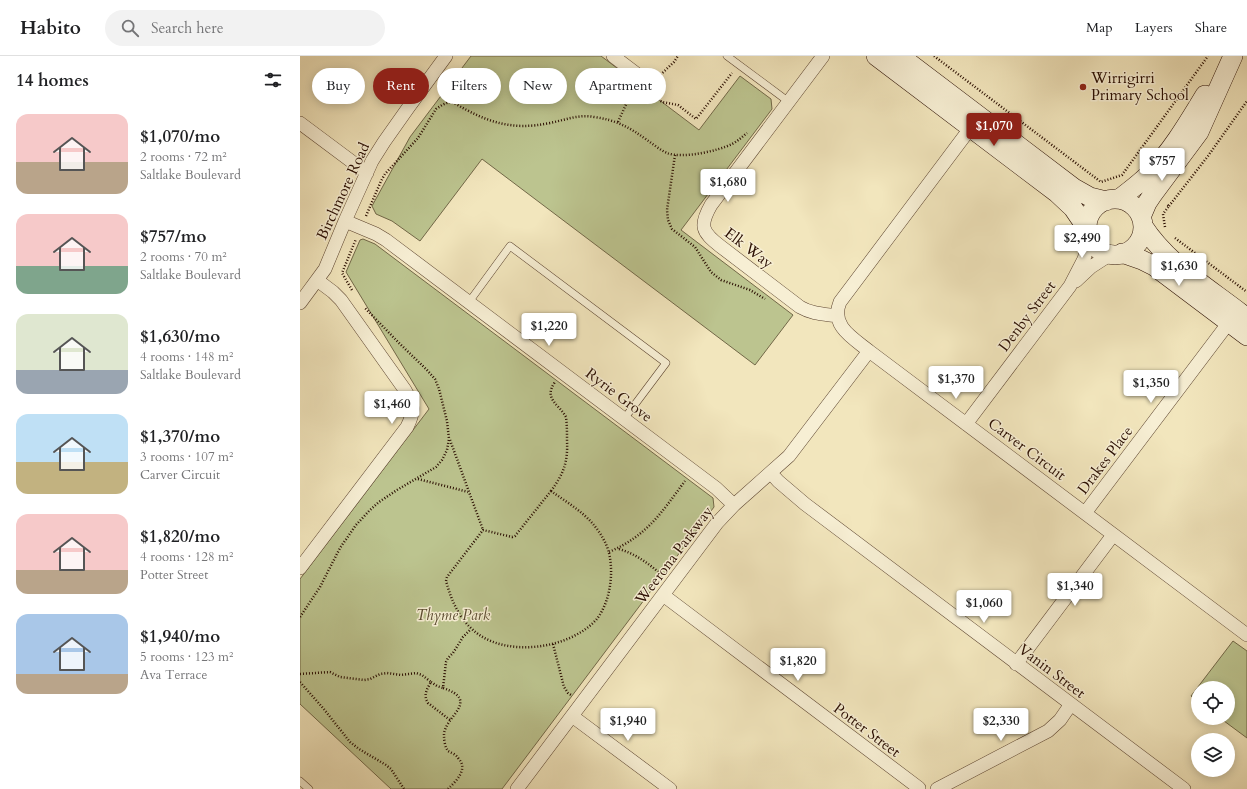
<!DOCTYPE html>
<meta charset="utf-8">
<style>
body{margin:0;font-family:Cardo,serif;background:#f2f2f2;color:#202124;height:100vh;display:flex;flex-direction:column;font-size:15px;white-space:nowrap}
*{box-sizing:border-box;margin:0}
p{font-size:13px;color:#757577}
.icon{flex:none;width:22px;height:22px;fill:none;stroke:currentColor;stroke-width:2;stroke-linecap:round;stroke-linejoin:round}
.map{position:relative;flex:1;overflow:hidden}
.drawer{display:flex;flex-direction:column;background:#fff;width:300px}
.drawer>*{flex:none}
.top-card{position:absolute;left:12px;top:12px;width:380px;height:36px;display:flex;gap:8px}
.controls{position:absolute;left:891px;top:625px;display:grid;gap:8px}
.controls a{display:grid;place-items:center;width:44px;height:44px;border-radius:50%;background:#fff;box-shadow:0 2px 10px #0003;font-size:20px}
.price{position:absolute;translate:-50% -34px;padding:0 9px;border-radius:4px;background:#fff;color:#222;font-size:13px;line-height:26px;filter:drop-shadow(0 1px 2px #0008)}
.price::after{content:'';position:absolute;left:50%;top:24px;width:12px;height:9px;margin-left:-6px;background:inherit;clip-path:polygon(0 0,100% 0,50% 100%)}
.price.selected{background:#8f2418;color:#fff}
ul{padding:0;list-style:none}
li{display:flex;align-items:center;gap:12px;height:100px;padding:0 16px}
li span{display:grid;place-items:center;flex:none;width:112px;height:80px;border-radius:12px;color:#555}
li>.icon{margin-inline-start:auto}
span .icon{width:48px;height:48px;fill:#fffc;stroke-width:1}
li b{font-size:17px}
h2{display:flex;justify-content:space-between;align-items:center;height:48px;padding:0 16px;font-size:17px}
.chip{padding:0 14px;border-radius:18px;background:#fff;box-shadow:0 2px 10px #0003;font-size:14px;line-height:36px}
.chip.selected{background:#8f2418;color:#fff}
header{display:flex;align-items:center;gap:24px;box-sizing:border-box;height:56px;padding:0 20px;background:#fff;border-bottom:1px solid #e0e0e0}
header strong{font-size:19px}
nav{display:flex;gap:22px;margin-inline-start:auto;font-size:14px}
.search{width:280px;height:36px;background:#f2f2f2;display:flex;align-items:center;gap:10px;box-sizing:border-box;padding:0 14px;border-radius:22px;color:#757577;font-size:15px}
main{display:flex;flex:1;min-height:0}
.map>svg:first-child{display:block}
.green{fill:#bcc48f;stroke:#726848}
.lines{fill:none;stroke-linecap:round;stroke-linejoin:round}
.lane-casing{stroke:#5b432f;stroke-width:8}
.street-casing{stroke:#5b432f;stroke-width:14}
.secondary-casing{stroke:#290d00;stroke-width:20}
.path{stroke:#290d00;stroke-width:2.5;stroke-dasharray:1 2;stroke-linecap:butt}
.lane{stroke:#f7efd4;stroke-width:7}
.street{stroke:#f7efd4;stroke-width:13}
.secondary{stroke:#f7efd4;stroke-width:19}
.poi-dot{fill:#8f2418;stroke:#f7efd4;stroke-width:1.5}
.labels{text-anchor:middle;stroke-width:3;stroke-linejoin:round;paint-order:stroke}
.poi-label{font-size:15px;fill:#290d00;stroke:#f7efd4;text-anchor:start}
.street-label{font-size:15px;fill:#290d00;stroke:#f7efd4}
.park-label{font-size:15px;font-style:italic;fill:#5c4d32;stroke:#f7efd4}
</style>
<header>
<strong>Habito</strong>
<div class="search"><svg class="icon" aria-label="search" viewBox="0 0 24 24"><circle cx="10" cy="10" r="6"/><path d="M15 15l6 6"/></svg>Search here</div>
<nav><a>Map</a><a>Layers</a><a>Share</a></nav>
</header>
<main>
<section class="drawer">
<h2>14 homes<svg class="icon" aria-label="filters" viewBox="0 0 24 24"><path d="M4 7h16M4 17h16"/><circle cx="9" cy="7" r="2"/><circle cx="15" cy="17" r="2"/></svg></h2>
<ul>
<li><span style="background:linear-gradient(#f6c9c9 60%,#b9a48a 0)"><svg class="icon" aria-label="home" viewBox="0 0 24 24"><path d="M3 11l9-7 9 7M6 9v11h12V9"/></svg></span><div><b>$1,070/mo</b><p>2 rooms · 72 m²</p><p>Saltlake Boulevard</p></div></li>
<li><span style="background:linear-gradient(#f6c9c9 65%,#7fa58c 0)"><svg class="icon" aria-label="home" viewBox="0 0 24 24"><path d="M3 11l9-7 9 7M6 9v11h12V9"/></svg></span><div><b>$757/mo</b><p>2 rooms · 70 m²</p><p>Saltlake Boulevard</p></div></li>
<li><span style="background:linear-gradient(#dfe7d0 70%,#9aa5b1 0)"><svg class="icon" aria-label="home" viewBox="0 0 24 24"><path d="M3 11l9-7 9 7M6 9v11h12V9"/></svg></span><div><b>$1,630/mo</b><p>4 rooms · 148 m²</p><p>Saltlake Boulevard</p></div></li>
<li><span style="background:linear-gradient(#bfe0f5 60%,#c2b280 0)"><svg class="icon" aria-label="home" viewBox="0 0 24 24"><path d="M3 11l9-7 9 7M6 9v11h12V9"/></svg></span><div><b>$1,370/mo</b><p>3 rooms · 107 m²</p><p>Carver Circuit</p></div></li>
<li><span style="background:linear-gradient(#f6c9c9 70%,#b9a48a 0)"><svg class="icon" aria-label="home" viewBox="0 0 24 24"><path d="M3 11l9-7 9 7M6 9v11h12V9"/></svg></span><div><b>$1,820/mo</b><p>4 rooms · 128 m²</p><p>Potter Street</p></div></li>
<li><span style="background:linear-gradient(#a9c7e8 75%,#b9a48a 0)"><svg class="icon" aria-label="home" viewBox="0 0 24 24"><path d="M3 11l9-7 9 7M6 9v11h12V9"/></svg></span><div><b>$1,940/mo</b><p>5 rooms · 123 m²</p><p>Ava Terrace</p></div></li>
</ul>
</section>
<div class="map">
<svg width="947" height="733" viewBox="0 0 947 733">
<rect width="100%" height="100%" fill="#f2e6bd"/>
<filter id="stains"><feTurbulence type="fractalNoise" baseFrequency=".005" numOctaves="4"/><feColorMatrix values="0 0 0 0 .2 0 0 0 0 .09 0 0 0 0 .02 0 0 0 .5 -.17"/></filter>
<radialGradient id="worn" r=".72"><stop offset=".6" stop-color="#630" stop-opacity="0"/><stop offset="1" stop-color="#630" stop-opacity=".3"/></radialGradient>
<path class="green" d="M171,0H301L399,74L440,20L471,43L472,53L381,174L493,259L455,309L182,103L120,185L92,165L76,158L72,150L110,81Z
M63,183L75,188L413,442L414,451L202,733H91L0,648V523L129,353L46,216L60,184Z
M933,585L947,595V682L920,662H928V632H898V646L891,640Z"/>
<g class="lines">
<defs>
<path id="lane" d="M427,0L489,46
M169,246L210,190L366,307L324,363
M0,725L9,733"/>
<path id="street" d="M313,0L342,22L345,29
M523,0L411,149C399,170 402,176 420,190L500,251C512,258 524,258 538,260
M675,66L540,246C530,270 553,282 569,295L947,579
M0,67L67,117
M45,165L76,178L86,184L416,432L434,449
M776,225L791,211L811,198
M0,247L25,213L45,165L72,105L84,86L108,52L146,0
M666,368L770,230L784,203L790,183
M471,417L478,425L505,448L884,733
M785,457L933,261
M0,512L107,371C115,355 114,349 105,334L41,244L33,236L17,224
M363,539L619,732
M716,608L813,479
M272,660L370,733
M217,733L417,467L434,449L489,400L569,295
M637,733L748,675L760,664L771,648"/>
<path id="secondary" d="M576,0L757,137L773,152L788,174
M600,0L774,132L790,141L806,145
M819,143C829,135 839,128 848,119C871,96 888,67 905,39
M787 171a28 28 0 1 1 56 0a28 28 0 1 1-56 0Z
M841,161L847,147L853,138L899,76L933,0
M843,170C869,210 911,233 947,262
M822,197L842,204L854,210L947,280"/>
</defs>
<use href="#lane" class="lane-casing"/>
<use href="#street" class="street-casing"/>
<use href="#secondary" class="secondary-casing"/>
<path class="path" d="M634,0L801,126L822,119L908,0
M145,22L148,24L145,30L154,47
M356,23L374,6L378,0
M353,40L362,46L378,49L396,63L432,17
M318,66L328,44L335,35
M375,99L367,154L368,164L372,173L395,191L411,216L421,224L450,234L465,243
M869,150L908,100L947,45
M66,160L81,125L85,118L118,82L136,53L142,49L149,46L154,47C187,66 211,75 250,67C265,64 279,58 294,61C316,64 329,71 347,84C353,88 360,94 367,97C382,103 418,95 432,88C438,85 442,81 447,77
M865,171L863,158L869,150L866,148
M875,182L947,236
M52,234L42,217L56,183
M150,384L183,474
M118,423L168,436
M251,435C265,445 282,455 293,468C300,476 307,488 309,497C314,518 310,547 296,564C268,594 204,602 173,574C158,561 151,543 146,525L147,521L183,474L212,481L215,480Z
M251,435C264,417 268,406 267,384C267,376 267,369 266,361C259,348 243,343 255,326
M319,493C336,498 349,508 362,519
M309,496C348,479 361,457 385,425
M0,561L20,531L40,492L56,469L69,455L79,446L97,434L136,411L142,404L147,394L149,383L147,365L139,333L135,323L126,313L99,287L64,251
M253,588L264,631L268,637L271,639
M0,618L30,616L40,621L64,624L70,623L80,618L87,617L101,619L116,617L122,619L131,626C127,633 123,639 128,647L150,664
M0,626L23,652L50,686L59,693L86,709L91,713L104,733
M131,626L137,630L143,632
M148,733C156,725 169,713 158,702C156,698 151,697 148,695C145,691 144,684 144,680C143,661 182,645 143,632L146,606L148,602L153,597L163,581L171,573"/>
<use href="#lane" class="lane"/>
<use href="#street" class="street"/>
<use href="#secondary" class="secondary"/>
</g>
<circle class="poi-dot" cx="783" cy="31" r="4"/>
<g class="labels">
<g class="poi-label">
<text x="791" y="27">Wirrigirri<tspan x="791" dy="17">Primary School</tspan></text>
</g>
<g class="street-label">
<text transform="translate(43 135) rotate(-65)" y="5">Birchmore Road</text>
<text transform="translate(449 192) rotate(37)" y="5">Elk Way</text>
<text transform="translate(727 260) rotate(-53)" y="5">Denby Street</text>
<text transform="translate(319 339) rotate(37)" y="5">Ryrie Grove</text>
<text transform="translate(727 393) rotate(37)" y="5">Carver Circuit</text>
<text transform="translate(805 404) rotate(-53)" y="5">Drakes Place</text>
<text transform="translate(374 499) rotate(-53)" y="5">Weerona Parkway</text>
<text transform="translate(752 615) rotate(37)" y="5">Vanin Street</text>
<text transform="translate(567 674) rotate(37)" y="5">Potter Street</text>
</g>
<g class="park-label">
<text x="153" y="564">Thyme Park</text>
</g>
</g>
<rect width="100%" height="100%" filter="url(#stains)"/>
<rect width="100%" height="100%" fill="url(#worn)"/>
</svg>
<div class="controls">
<a><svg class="icon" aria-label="locate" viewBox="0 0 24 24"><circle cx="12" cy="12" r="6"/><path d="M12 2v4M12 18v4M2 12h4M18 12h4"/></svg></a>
<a><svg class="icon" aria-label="layers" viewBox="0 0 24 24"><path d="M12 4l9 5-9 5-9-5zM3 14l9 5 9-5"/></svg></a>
</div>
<b class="price selected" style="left:694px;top:91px">$1,070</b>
<b class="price" style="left:862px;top:126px">$757</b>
<b class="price" style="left:428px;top:147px">$1,680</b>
<b class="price" style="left:782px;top:203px">$2,490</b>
<b class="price" style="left:879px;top:231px">$1,630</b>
<b class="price" style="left:249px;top:291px">$1,220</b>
<b class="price" style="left:656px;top:344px">$1,370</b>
<b class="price" style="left:851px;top:348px">$1,350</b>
<b class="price" style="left:92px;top:369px">$1,460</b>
<b class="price" style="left:775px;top:551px">$1,340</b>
<b class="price" style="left:684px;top:568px">$1,060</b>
<b class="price" style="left:498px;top:626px">$1,820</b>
<b class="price" style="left:328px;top:686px">$1,940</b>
<b class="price" style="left:701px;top:686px">$2,330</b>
<div class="top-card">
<a class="chip">Buy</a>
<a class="chip selected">Rent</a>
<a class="chip">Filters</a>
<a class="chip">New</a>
<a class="chip">Apartment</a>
</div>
</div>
</main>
